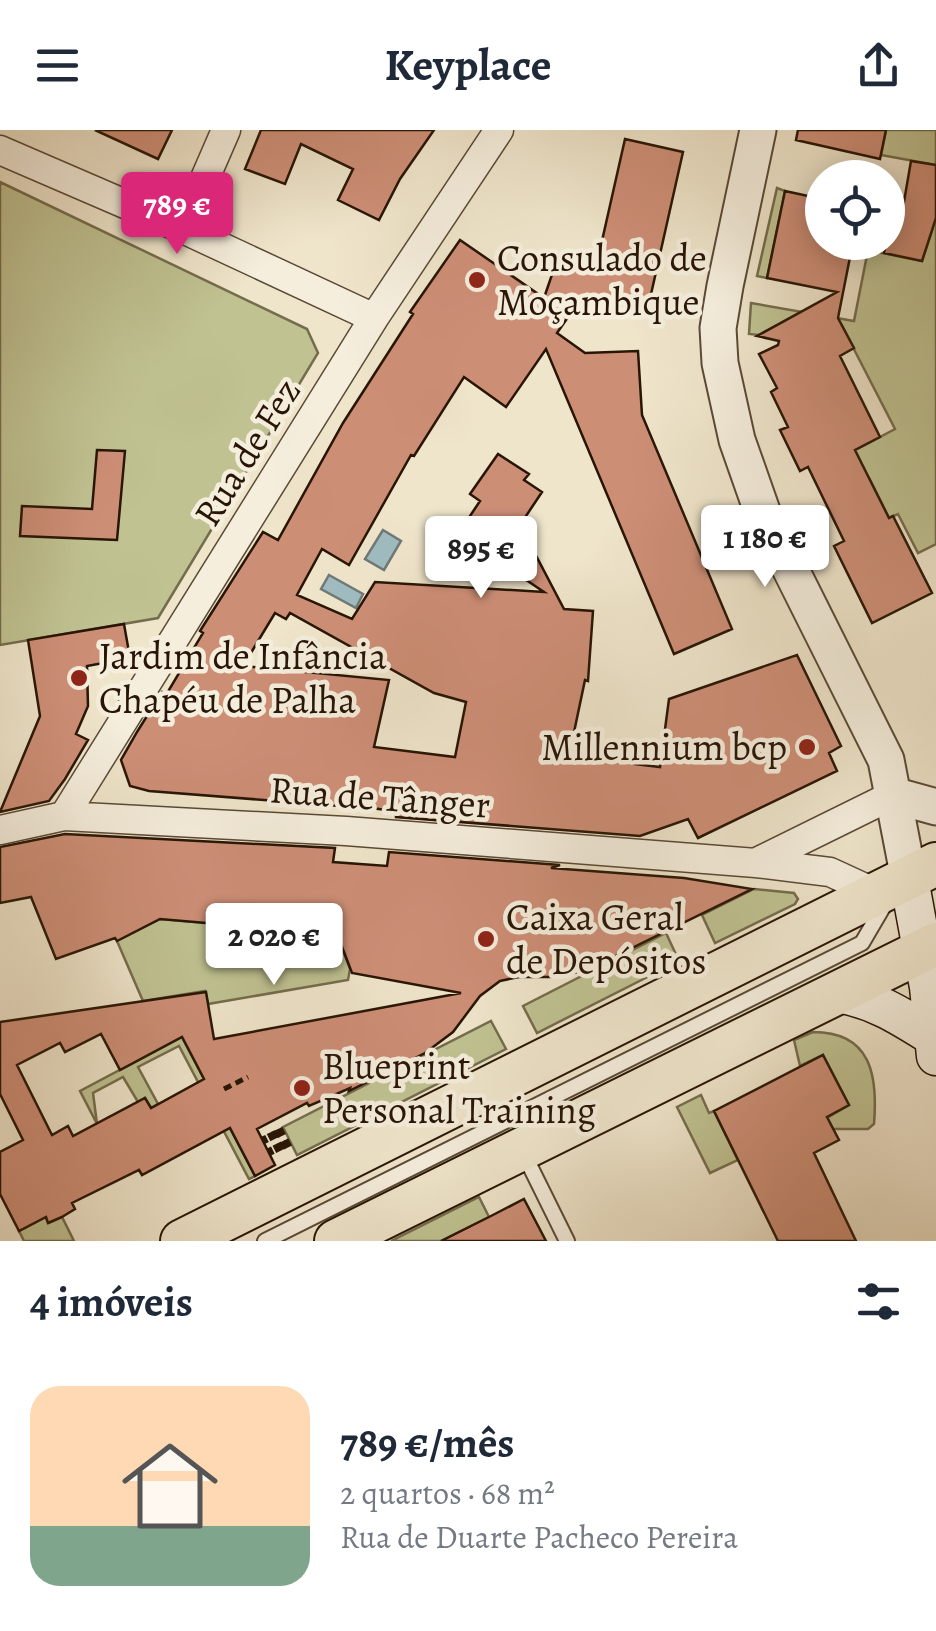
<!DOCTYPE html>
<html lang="pt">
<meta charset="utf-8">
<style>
body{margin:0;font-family:Alegreya,serif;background:#f2f2f3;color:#1f2937;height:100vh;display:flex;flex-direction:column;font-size:38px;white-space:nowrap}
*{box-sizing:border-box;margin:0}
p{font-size:32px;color:#747a83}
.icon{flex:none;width:55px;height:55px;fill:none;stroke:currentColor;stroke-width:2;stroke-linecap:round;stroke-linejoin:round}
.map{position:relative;height:1111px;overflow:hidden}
.side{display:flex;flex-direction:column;background:#fff;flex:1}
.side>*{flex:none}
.fabs{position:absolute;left:805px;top:30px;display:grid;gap:20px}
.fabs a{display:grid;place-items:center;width:100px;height:100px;border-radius:50%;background:#fff;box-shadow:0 5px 25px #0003;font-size:50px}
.price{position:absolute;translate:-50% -85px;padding:0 22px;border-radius:10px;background:#fff;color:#222;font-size:32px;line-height:65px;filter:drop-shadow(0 2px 5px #0008)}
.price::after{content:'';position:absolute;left:50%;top:60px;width:30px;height:22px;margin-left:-15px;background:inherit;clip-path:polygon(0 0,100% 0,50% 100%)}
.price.selected{background:#db2777;color:#fff}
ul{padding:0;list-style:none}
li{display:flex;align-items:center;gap:30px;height:250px;padding:0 30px}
li span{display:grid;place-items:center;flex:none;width:280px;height:200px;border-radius:30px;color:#555}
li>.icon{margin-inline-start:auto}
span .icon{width:120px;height:120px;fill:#fffc;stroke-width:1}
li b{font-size:42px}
h2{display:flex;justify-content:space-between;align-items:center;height:120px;padding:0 30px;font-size:42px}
header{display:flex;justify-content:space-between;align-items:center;height:130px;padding:0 30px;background:#fff;font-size:45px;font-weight:600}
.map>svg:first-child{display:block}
.green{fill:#c0c292;stroke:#746c4c;stroke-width:2.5}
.water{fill:#9fbcc1;stroke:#6f7976;stroke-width:2.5}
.building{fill:#cd8e76;stroke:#281505;stroke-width:2.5;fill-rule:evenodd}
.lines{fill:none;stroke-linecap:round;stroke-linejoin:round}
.service-casing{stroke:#5a4936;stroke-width:18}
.minor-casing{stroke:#5a4936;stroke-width:31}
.tertiary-casing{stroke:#5a4936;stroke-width:39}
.secondary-casing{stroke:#281505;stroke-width:41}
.primary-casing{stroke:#281505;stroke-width:46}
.path{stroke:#281505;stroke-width:5;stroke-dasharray:8 5;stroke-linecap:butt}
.service{stroke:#f5eedd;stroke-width:14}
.minor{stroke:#f5eedd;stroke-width:28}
.tertiary{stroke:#f5eedd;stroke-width:35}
.secondary{stroke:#f5eedd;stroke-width:38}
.primary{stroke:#efe5cb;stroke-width:42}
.path-bridge{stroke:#281505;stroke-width:5;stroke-dasharray:8 5;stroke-linecap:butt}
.poi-dot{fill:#8f2418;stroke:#f5eedd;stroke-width:4}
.labels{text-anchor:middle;stroke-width:9;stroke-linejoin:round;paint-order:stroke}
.poi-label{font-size:38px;fill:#281505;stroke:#f5eedd;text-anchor:start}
.street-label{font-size:38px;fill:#281505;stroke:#f5eedd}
</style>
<header><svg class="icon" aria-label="menu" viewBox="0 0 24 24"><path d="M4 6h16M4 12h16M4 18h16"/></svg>Keyplace<svg class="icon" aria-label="share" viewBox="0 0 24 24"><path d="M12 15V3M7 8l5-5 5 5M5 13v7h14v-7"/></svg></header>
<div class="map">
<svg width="936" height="1111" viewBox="0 0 936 1111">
<rect width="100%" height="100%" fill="#efe5cb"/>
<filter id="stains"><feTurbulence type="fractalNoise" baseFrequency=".002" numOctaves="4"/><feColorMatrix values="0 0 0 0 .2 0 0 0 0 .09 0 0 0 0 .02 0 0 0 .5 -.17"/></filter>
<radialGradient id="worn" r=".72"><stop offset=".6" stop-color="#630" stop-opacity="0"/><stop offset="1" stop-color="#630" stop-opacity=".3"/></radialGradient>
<path class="green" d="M886,0H936V35L881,25Z
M0,52L307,199L318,223L158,488L0,515Z
M777,58L785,61L767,148L757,146Z
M936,64V414L918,423L898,384L889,388L869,348L826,328L857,319L895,299L842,196L793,187L759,205L749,204L751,173L854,191L868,120L922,131L932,101Z
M754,759L794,763L798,769L795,774L715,813L702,785Z
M160,789L337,804L350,839L348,850L208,874L205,861L143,871L117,811Z
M666,803L679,831L537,903L523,876Z
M491,891L506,919L297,1025L283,997Z
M813,902C871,902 878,945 874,994L868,999H833L827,988L849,975L823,925L800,936L794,910Z
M182,907L255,1046L249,1049L179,916L138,937L158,974L151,978L145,968L138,972L123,947L93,963L97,994L80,961Z
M701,965L709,983L714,981L738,1030L710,1043L677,977Z
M479,1067L489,1087L441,1111H391Z
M45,1087L49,1093L62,1087L74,1111H24L19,1101Z"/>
<path class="water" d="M383,400L401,411L384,440L365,429Z
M329,445L363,464L356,478L321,459Z"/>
<path class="building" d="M95,0H172L158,29Z
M261,0H434L400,49L379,90L338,70L353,39L301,14L285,54L245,39Z
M798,0H886L880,29L796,10Z
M625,9L683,22L647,182L582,167L557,203L585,223L638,221L642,285L732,499L674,524L546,219L506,277L464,247L414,326L411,325L349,435L322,419L297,465L352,489L375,452L544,462L458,404L480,371L470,364L498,324L529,344L524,350L542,362L520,395L564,479L593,481L588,551L585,550L569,626L660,637L669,569L797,525L841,616L829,623L837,641L698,708L688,689L640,706L396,687V682L379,679L149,661L130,656L121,630L137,602L162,562L166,565L203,503L200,501L263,402L278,410L343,293L413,184L410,182L460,110L544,168L558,127L597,133ZM275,483L286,489L290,483L434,563L466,572L455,627L374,617L389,550L243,536Z
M911,31L936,35V88L922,131L884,123L890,94L900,95Z
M785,61L822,69V112H853L838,188L854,218L840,226L880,307L855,320L889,388L893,386L932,463L872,493L834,416L844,411L808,337L800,341L780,300L788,297L771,262L777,258L759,224L778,215L779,211L757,206L837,162L767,148Z
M97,320L125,321L117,410L20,406L22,376L92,379Z
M124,494L130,528L87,536L88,576L76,604L88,610L65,649L49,671L0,682L40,586L28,510Z
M65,704L335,718L333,732L387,736L389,722L560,735L551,738L684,748L752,759L587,840L554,847H519L500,851L480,866L453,902L425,923L349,961L350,958L309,976L307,973L257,999L275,1035L255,1046L230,998L142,1045L139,1040L72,1073L75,1079L62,1087L48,1093L46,1087L19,1101L0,1064V1022L23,1010L0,964V892L206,862L214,909L461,863L352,843L337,804L160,789L117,811L115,808L56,829L31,767L0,773V717ZM101,904L120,940L182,907L204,949L151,978L145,968L73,1006L68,996L52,1005L17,935L60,913L65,922Z
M823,925L849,975L827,987L839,1010L814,1023L856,1111H778L714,981Z
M524,1069L546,1111H441L489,1087Z"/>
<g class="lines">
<defs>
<path id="service" d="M523,1022L567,1111
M265,1111L862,813L886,772"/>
<path id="minor" d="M0,20L183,99L374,188
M183,99L226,0
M64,686L374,188L499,0
M0,700L64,686L346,701L756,733L830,742L880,765
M757,732L893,665"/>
<path id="tertiary" d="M758,0L725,156L718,198L720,233L737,310L763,384L886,630L909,749
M893,665L936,677"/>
<path id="secondary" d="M909,749L929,857L936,926
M837,863C875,869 902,887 934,907"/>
<path id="primary" d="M182,1111L936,734
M336,1111L936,814"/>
</defs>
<use href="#service" class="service-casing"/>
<use href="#minor" class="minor-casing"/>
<use href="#tertiary" class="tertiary-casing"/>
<use href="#secondary" class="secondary-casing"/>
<use href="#primary" class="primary-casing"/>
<path class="path" d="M280,998L290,1017
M276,1000L287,1019
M273,1001L283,1021
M269,1003L279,1023
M263,1006L273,1026"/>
<use href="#service" class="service"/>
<use href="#minor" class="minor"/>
<use href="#tertiary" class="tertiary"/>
<use href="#secondary" class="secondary"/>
<use href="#primary" class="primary"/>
<path class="path-bridge" d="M224,959L248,947"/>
</g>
<g class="poi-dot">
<circle cx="477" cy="150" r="10"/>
<circle cx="79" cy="548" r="10"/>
<circle cx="807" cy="617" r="10"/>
<circle cx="486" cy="809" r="10"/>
<circle cx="302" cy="958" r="10"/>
</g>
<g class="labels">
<g class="poi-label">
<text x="497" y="141">Consulado de<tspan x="497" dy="44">Moçambique</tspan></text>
<text x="99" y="539">Jardim de Infância<tspan x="99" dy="44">Chapéu de Palha</tspan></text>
<text x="787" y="630" text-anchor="end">Millennium bcp</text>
<text x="506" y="800">Caixa Geral<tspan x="506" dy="44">de Depósitos</tspan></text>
<text x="322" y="949">Blueprint<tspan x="322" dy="44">Personal Training</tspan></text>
</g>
<g class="street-label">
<text transform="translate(247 322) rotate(-58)" y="13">Rua de Fez</text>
<text transform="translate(380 667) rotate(4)" y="13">Rua de Tânger</text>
</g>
</g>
<rect width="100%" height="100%" filter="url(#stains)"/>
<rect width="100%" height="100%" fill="url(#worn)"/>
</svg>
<div class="fabs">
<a><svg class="icon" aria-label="locate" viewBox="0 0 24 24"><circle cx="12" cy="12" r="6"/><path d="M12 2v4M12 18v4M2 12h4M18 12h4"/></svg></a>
</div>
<b class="price selected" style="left:177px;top:127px">789 €</b>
<b class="price" style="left:765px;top:460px">1 180 €</b>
<b class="price" style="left:481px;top:471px">895 €</b>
<b class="price" style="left:274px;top:858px">2 020 €</b>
</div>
<section class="side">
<h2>4 imóveis<svg class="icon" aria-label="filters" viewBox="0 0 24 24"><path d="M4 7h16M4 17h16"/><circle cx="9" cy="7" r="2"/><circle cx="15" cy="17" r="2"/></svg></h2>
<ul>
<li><span style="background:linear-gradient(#ffd9b3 70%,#7fa58c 0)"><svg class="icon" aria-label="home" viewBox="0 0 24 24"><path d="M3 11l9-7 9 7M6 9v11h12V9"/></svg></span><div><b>789 €/mês</b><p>2 quartos · 68 m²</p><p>Rua de Duarte Pacheco Pereira</p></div></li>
</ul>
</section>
